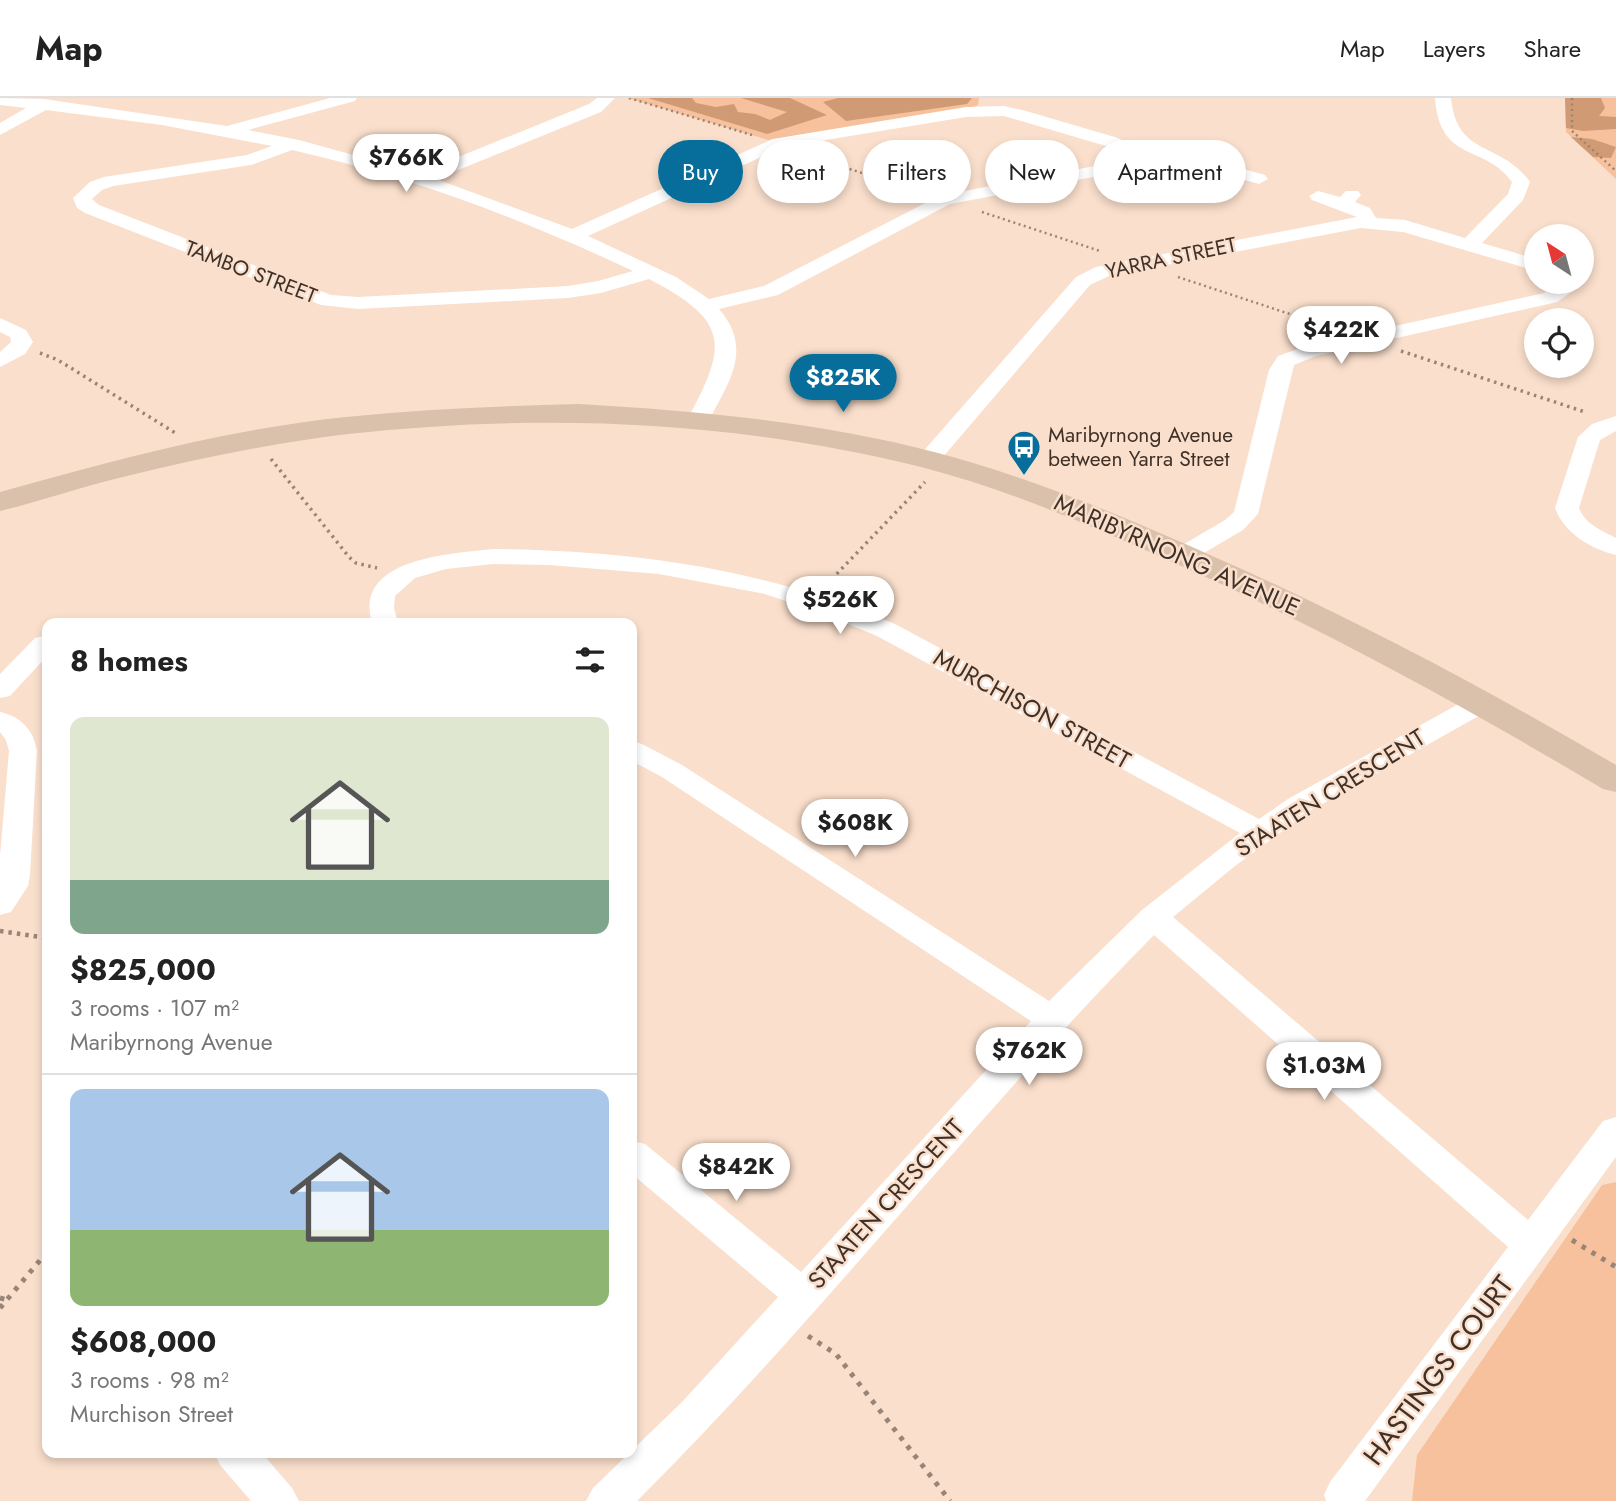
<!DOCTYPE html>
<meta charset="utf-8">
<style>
body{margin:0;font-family:Jost,sans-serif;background:#f6f6f6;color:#222;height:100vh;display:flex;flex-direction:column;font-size:26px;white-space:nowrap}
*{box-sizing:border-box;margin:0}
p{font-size:23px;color:#767676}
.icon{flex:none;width:38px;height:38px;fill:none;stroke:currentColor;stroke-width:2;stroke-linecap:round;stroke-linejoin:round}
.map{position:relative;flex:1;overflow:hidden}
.sheet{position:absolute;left:42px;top:520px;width:595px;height:840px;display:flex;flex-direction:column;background:#fff;border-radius:14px;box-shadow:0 4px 10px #0003}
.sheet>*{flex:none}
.top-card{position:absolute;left:658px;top:42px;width:665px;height:63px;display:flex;gap:14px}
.needle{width:46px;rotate:324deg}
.buttons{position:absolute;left:1524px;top:126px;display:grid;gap:14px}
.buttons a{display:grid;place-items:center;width:70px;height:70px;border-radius:50%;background:#fff;box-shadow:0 4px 10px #0003;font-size:35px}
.price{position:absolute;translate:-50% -60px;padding:0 16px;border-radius:24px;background:#fff;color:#222;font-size:23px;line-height:46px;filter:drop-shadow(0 2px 4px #0008)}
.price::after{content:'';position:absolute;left:50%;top:42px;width:21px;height:16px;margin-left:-10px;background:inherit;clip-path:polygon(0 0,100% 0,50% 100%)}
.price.on{background:#076e9b;color:#fff}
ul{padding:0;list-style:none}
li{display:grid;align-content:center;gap:14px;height:371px;padding:0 28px}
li+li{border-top:2px solid #e0e0e0}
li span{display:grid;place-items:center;height:217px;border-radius:14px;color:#555}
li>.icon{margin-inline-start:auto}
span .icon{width:126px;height:126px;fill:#fffc;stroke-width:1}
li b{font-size:30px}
h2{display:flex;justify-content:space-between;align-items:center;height:84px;padding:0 28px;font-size:30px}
.tag{padding:0 24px;border-radius:32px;background:#fff;box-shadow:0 4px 10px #0003;font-size:24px;line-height:63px}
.tag.on{background:#076e9b;color:#fff}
header{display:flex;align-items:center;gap:42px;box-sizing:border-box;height:98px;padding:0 35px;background:#fff;border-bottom:2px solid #e0e0e0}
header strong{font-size:33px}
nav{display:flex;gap:38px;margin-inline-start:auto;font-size:24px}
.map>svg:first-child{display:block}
.green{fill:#f6c19c}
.forest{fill:#cf9a74}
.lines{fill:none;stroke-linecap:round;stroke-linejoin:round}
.path-far3{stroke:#998577;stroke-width:2.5;stroke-dasharray:2 3.5;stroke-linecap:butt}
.path-far2{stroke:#998577;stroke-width:3.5;stroke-dasharray:2.5 4.5;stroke-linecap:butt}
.path-far1{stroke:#998577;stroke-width:4.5;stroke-dasharray:3.5 5;stroke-linecap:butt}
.path{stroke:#998577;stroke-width:5;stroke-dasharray:4.5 7;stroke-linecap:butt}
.street{fill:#fff;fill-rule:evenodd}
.secondary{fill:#dac1ab;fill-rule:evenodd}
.labels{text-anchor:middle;stroke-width:5;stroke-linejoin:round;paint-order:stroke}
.far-street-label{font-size:21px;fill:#3f3128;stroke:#fadfcc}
.far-poi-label{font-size:21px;fill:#3f3128;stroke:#fadfcc;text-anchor:start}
.street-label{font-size:24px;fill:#3f3128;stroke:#fadfcc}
.near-street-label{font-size:28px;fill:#3f3128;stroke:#fadfcc}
</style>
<header>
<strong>Map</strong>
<nav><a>Map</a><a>Layers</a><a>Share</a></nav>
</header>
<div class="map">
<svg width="1616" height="1403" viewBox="0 0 1616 1403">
<rect width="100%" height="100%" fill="#fadfcc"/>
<path class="green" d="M628,0H979L978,7L971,10L768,42Z
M1565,0H1616V81L1566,34Z
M1616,1084V1403H1412L1417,1357L1602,1087Z"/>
<path class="forest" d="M648,0H692L696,5L716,9L734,6L738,14L755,16L770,22L787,14L741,0H790L827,17L767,36Z
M838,0H972L967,6L846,23L823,4Z
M1565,0H1601L1605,10L1599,18L1616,19V31L1583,33L1566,30Z
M1571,39L1592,41L1616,49L1611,60L1593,59Z"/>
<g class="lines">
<path class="path-far3" d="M629,0L752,37
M1572,0V33L1616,73
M813,59L917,93
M982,114L1100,153
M1178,179L1326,228"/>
<path class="path-far2" d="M1401,253L1585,314
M40,255L58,262L177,336
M271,361L349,459L356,465L377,470
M827,486L925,384"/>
<path class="path-far1" d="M0,833L47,840"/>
<path class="path" d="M1572,1142L1616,1169
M0,1200L8,1202
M0,1210L47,1154
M808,1238L836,1256L950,1403"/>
<path class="street" d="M0,0L44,1L227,28L330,0H357L355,3L248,32L299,42L419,75L589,6L597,0H615L601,14L436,81L572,131L773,41L966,9L1004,8L1026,13L1118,40L1133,48L1168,50L1265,77L1268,81L1259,86L1167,60L1140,59L1131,70L1120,74L950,106L778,197L719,211C753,250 730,283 709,322L706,327H690L687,322C728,247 730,223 649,181L601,195L568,200L358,211L321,207L85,115L77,110L73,100L90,84L104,79L247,57L272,48L162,27L46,12L0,37V25L26,10L0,7ZM1004,18L1106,48L1122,58L1110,65L939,98L764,188L709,201L676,179L588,138L783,49L966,19ZM292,52C411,79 523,121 633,173L598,183L568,188L358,199L331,197L99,107L92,101L102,92L113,88L251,67Z
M1435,0H1451C1457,60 1500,42 1530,84L1523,102L1482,145L1536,161V173L1403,134L1361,130L1109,178L1090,187L936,367H920L916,362L920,357L1076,179L1096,169L1357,119L1312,102L1309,98L1318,93L1340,99L1346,93H1358L1361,97L1355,104L1370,110L1376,120L1405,122L1465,140L1508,96L1512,84C1484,45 1440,66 1435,0Z
M1553,184H1573V193L1557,204L1316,258L1294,267L1258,416L1243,432L1192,462L1183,465L1174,462L1170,457L1174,452L1225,422L1234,414L1269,272L1278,258L1309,247L1544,195L1553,190Z
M0,220L26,232L33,244L25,256L0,269V254L11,244L10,239L0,234Z
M1616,318V333L1600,342L1579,410C1585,426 1601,432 1616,440V457C1591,451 1564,435 1555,410L1578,339L1592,326Z
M493,451C632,452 767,471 895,526L1259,721L1288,701L1471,599L1481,597L1491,599L1495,605L1491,611L1310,713L1235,768L1173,819L1528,1122L1603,1023L1616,1019V1059L1365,1403H1326L1324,1397L1330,1384L1508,1149L1154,837C974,1019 818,1223 637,1403H586L593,1390L683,1303L778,1199L632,1076V1043L645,1046L801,1174L1031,923L662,679L632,663V643L642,646L682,667L1049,903L1142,812L1240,735L877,538L821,515L765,496L659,476L549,467L493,466L446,471L415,480L395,498L394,510L398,525H372C353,460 450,456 493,451Z
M44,538L47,539V558L10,598L0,600V576L35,540Z
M0,614C20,618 34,632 37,653L30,777L28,788L11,814L0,817V758L9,653L6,642L0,634Z
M214,1354H261L292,1390L299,1403H251L220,1367Z"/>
<path class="secondary" d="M579,306C700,313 820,324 938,355C1031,380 1121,417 1210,457C1349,518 1485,590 1616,667V694L1603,691C1459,605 1312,525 1159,458C1082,424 1003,390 921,369C733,322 540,315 348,336C272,345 196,361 123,379C81,389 41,403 0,413V394C114,362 229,331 346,319C424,311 501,308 579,306Z"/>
</g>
<defs>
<symbol id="bus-pin" viewBox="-11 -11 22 30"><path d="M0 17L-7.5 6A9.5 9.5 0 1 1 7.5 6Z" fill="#076e9b" stroke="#fadfcc"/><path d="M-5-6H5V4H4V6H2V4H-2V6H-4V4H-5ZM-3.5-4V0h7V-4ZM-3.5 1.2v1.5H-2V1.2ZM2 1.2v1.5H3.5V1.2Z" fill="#fff"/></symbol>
</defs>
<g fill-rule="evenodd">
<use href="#bus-pin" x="1005" y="330" width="38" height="52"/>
</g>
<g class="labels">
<g class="far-street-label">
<text transform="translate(1171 160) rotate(-12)" y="7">YARRA STREET</text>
<text transform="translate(251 174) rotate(21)" y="7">TAMBO STREET</text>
</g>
<g class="far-poi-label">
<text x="1048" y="344">Maribyrnong Avenue<tspan x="1048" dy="24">between Yarra Street</tspan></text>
</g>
<g class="street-label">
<text transform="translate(1177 457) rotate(24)" y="8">MARIBYRNONG AVENUE</text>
<text transform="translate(1032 611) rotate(29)" y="8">MURCHISON STREET</text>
<text transform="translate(1330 695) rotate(-32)" y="8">STAATEN CRESCENT</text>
<text transform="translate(886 1106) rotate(-48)" y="8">STAATEN CRESCENT</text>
</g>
<g class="near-street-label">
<text transform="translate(1438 1272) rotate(-53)" y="10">HASTINGS COURT</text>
</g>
</g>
</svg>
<div class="buttons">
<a><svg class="needle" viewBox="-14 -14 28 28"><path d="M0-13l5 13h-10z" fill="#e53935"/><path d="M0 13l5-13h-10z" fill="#767676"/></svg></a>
<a><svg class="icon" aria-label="locate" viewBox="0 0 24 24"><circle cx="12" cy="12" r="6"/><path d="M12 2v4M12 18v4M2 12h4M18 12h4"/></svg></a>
</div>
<b class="price" style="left:406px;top:96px">$766K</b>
<b class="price" style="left:1341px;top:268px">$422K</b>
<b class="price on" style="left:843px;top:316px">$825K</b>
<b class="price" style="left:840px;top:538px">$526K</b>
<b class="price" style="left:855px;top:761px">$608K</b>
<b class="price" style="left:1029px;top:989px">$762K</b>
<b class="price" style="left:1324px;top:1004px">$1.03M</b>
<b class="price" style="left:736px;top:1105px">$842K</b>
<div class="top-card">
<a class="tag on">Buy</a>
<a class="tag">Rent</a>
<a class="tag">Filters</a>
<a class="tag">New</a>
<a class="tag">Apartment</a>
</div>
<section class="sheet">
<h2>8 homes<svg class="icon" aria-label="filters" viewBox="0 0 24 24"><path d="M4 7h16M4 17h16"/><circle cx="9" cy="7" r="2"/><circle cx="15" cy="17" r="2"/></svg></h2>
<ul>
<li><span style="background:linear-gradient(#dfe7d0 75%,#7fa58c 0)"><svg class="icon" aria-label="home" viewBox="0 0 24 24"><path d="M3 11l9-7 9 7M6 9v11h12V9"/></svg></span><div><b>$825,000</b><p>3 rooms · 107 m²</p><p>Maribyrnong Avenue</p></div></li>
<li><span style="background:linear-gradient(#a9c7e8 65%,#8fb573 0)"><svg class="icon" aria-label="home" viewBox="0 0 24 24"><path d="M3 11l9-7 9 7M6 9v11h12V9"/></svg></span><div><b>$608,000</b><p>3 rooms · 98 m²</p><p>Murchison Street</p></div></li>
</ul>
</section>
</div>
